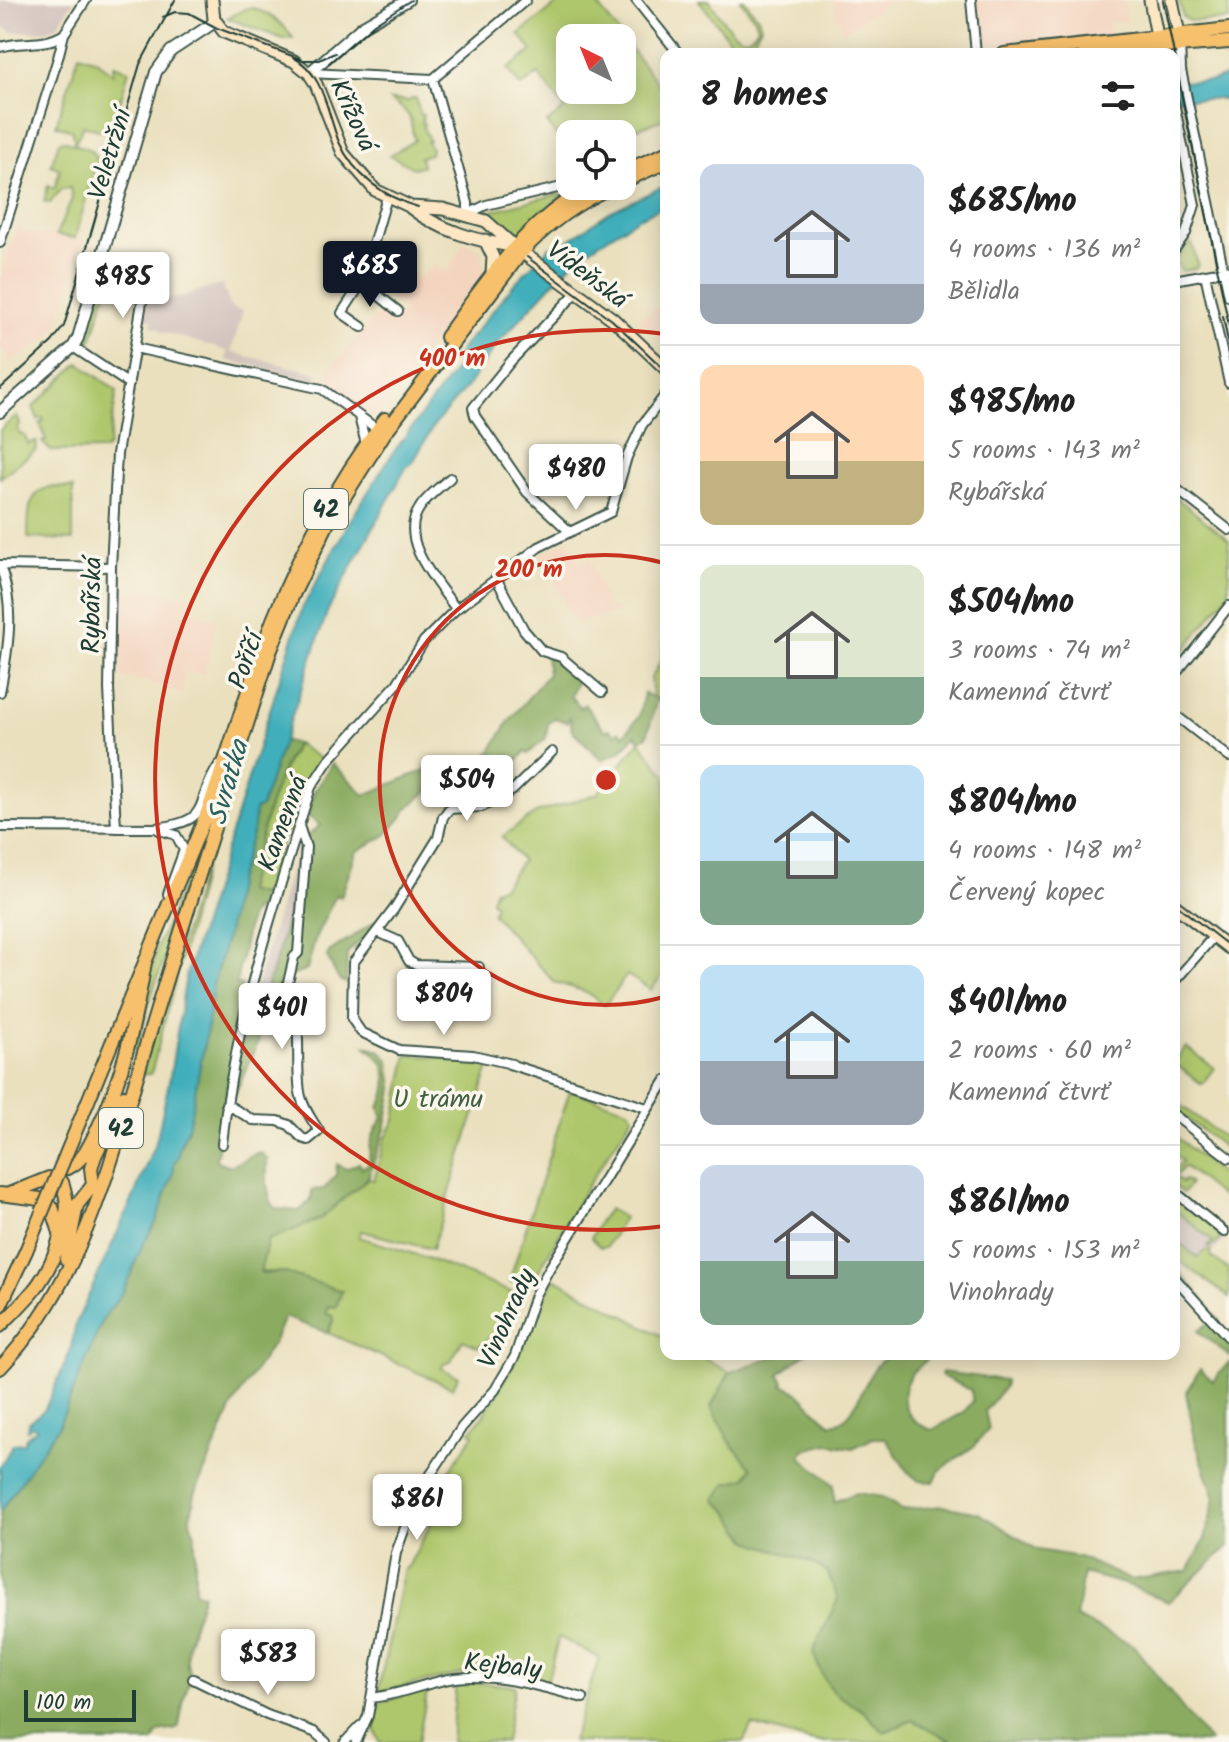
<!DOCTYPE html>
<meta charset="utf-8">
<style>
body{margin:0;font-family:Kalam,sans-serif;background:#f2f2f2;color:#222;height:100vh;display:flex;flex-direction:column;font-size:30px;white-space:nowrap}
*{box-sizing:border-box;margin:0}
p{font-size:26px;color:#767676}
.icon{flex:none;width:44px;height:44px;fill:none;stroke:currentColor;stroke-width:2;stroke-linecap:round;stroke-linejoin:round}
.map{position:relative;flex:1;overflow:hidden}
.panel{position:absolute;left:660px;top:48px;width:520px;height:1312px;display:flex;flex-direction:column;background:#fff;border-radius:16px;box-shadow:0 4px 20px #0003}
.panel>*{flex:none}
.needle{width:52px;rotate:317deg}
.buttons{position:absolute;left:556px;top:24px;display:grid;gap:16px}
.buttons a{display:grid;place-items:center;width:80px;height:80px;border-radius:16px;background:#fff;box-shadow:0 4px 20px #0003;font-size:40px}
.scale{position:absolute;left:24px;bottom:20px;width:112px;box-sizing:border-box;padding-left:8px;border:4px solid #1f3d34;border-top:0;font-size:22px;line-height:28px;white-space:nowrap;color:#1f3d34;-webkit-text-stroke:6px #fbf7ec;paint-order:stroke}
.price{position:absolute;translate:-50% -68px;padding:0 18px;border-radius:8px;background:#fff;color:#222;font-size:26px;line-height:52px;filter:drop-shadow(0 2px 4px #0008)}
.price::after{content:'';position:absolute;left:50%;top:48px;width:24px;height:18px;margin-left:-12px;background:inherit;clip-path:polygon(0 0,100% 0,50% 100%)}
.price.on{background:#111827;color:#fff}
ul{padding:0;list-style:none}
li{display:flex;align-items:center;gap:24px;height:200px;padding:0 40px}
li+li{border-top:2px solid #e0e0e0}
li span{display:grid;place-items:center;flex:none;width:224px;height:160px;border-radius:16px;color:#555}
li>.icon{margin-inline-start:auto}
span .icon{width:96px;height:96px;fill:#fffc;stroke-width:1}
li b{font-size:34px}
h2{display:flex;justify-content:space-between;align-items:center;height:96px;padding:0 40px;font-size:34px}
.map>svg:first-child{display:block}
.built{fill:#f3d4be}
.industrial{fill:#cfc0ba}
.green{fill:#afc76c;stroke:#678250;stroke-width:2;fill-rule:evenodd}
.forest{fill:#8bac60;stroke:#55744a;stroke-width:2}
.water{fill:#40afbb;stroke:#307678;stroke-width:2}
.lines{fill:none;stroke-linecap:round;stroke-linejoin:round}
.minor-casing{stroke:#3d5549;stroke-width:12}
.tertiary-casing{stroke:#3d5549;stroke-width:14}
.secondary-casing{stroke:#3d5549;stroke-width:15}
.primary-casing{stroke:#3d5549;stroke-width:16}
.trunk-casing{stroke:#3d5549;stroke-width:16}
.minor{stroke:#fff;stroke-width:8}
.tertiary{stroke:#fff;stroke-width:10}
.secondary{stroke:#fce6c4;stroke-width:11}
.primary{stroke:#f7c06c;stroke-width:12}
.trunk{stroke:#f7c06c;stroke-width:12}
.tram{stroke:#1f3d34;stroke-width:2}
.trunk-bridge-casing{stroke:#3d5549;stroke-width:16;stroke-linecap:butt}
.trunk-bridge{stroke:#f7c06c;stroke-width:12}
.ring{fill:none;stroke:#c8321e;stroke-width:4}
.labels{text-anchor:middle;stroke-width:7;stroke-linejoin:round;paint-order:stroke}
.shield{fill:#fbf7ec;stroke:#61756b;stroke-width:2}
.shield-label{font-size:24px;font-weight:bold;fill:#1f3d34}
.street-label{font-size:26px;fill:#1f3d34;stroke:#fbf7ec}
.park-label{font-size:26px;fill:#436042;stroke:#fbf7ec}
.water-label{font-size:28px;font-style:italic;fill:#295f5c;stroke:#fbf7ec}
.centre{fill:#c8321e;stroke:#fbf7ec;stroke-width:4}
.ring-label{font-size:24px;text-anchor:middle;font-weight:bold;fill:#c8321e;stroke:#fbf7ec;stroke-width:7;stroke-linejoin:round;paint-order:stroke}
</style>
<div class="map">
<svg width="1229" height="1742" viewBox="0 0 1229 1742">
<rect width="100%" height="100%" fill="#fbf7ec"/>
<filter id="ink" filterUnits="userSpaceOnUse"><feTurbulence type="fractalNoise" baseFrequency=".0125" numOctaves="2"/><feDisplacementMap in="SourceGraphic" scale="16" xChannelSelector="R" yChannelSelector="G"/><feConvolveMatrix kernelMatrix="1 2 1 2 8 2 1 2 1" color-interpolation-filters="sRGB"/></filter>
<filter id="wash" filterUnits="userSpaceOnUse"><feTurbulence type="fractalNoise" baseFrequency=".006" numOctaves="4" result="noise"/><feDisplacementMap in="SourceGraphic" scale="32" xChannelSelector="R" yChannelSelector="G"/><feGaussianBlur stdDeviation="1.8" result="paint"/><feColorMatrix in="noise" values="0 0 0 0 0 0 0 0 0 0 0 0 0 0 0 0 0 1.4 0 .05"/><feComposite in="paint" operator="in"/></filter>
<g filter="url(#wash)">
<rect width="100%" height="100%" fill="#eae0be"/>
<path class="built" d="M832,0H893L843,32Z
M975,0H1124L1128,21L1110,23V34L1106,37L1026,43L1025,40L982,46V23H976Z
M16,228L37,235H56L82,241L58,325L51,335L11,363L6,359L9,355L0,349V280Z
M463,243L481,250L484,273L373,420L326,385L329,370L383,307L398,319L405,310L370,283L374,266L388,272L400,267L418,279L435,264L448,271Z
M666,301V346L638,319Z
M568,540L579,562L590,558L607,608H618L619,612L575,624L540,553Z
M122,590L168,593L181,597L183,594L191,595L188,610L217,620L204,674L186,672L182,694L152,683L121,677Z"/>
<path class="industrial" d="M0,0H74L58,25L48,31L12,32L0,25Z
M223,284L230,307L243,311L231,352L316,373L323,383L226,360L227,351L160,331V329L151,326L153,320L145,318L147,293L172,299Z
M299,839L303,840L302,860L278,953L253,1028L245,1026Z
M1174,1194L1226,1238L1199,1267L1174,1246Z"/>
<path class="green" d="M563,0H594L666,95V118L622,134H570L569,153L547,123L565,109L538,74L521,87L508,69L532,51L519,34ZM622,38V90H570V38Z
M699,0H709C720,15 742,57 758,27L755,19L740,0H744L758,17L761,26L754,39L742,42L751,54H740Z
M1179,0H1229V20L1189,21L1183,17Z
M250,7C269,13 281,21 293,38L283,39L227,18Z
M79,54L97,60L113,74L114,65L129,70L118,109L107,133L83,125L75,143L72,130L56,125Z
M413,98H416L420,115H423L422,123H424L423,127L429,140L427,142L431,148L430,154L420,157L422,166L413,168L390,155L415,140C411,132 413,127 410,119C407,109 396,105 390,100L409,101Z
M63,140L91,150L97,160L75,238L56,235L72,199L70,188L61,189L50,203L44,201L48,186L55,188L60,169L51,165L59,142Z
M558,194L563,195L520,233H512L489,216L490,211Z
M1187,244H1192L1198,265L1196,268L1182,271L1175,262Z
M102,284L108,286L90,344L84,340Z
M79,363L117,391L108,447L105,450L51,451L42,442L46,440L40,423L44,421L43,418L38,419L33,407Z
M17,416L20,424L18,430L20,434L25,436L28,444L36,441L37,449L0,478V430Z
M49,487L73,488V540L28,538C29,517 25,495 49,487Z
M1174,496L1229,540V593L1174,663Z
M666,632V702L662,703L653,696L651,678L661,661Z
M640,741L666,776V970L651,990L627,975L605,1005L584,991L554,982L492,913L495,905L491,900L494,890C509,886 512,871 522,861L502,837L536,813L597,794Z
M297,744L323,761L308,783L294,832L287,830L262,895L245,892C260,842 270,787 297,744Z
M214,831L151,1074H142Z
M204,836L173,940L155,984L136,1049L132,1048L158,944Z
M1186,1047L1214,1068L1202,1084L1174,1063Z
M407,1055L477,1060L490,1064L432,1249L361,1231L359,1237L424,1257L521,1296L512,1316L479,1347L463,1340L450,1362L443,1364L442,1369L458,1376L453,1388L328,1333L333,1321L325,1314L328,1306L283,1272H260L268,1239L318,1220L368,1178L374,1180L385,1139L395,1120Z
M570,1090L628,1109L633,1116L588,1185L530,1286L509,1282Z
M1174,1100L1229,1142V1151L1174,1109Z
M1174,1135L1229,1181V1203L1184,1166L1175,1177L1182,1183L1184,1180L1190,1184L1183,1193L1174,1186V1171L1182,1161L1174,1154Z
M1174,1194L1218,1230L1220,1239L1215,1245L1207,1248L1213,1241L1174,1209Z
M609,1209L624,1218L606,1247H600L591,1238L600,1220Z
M1174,1238L1198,1258L1205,1251H1212L1211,1256L1229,1270V1297L1181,1262L1176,1267L1220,1321L1174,1268Z
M554,1278L666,1338V1354H696L730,1372L711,1407L752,1467L746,1478L727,1483L716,1500L726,1509L749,1541L811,1562L828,1573L839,1599L813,1652L833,1692L863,1711L884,1732L913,1720L953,1742H814L752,1725L743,1742H572L599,1658L559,1637L547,1682L466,1673L378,1692L404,1569L408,1567L446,1495L437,1489L474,1434L470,1432C509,1386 526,1330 554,1278Z
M456,1681L515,1686L505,1742H451Z
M428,1687L418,1742H380L375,1731L379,1704Z"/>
<path class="forest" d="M546,656L560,661L578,678L570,696L581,708L584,704L606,731L609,729L616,734L619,731L624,735L639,716L644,693L657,699L647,736L640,740L635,735L621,751L602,760L572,730L570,717L567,722L555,718L548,723L546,738L528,754L525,752C516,761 512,772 502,781L501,779L504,776L502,773L491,783L475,790L480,805L452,806L464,783L488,756L509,721L548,674Z
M282,740L296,744C270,787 260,842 246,891L269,898L265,907H257L249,918L236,984L242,986L216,1161L231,1166L259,1152L267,1159V1185L270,1200L276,1209L299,1211L311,1200L312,1190L324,1189L336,1175L337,1164L346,1169L359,1163L362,1168L370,1163C368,1147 373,1131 383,1118L379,1107C387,1097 389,1076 383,1063C379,1056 370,1050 364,1045L380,1050L389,1060L393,1089L385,1129L368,1178L319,1220L268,1240L260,1272L263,1274L283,1272L342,1291L336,1307L328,1306L326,1313L334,1317L328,1333L284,1317L274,1341L232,1407L195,1494L190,1521L195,1535V1592L203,1594C196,1617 179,1655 191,1675L184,1698L179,1726L176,1729L159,1732L153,1742H0V1512L59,1425L103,1319L124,1290L142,1246L156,1222L173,1174L174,1163L179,1155V1148L188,1128L206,1035L213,984L227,934L236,885L254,827L255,810L261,807Z
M332,763L365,795L430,768L437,784L406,809L404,815L386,835L356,852L341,897L336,895L316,936L307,970L286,978V989L282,990L272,1006L265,1010L256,1036L259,1038L258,1042L231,1103L245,1026L253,1028L278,953L302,860L303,840L320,825L308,816L313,794Z
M388,913L376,927L347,953L346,983L339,980L327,957L329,952Z
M1211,1321L1229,1341V1356L1198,1331Z
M780,1354H805L779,1374L784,1382L782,1385C801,1387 812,1413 832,1424C861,1420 862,1370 886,1358C898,1351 916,1354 930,1354C926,1363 918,1365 912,1373C895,1397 905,1421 932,1430L964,1412L973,1401L971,1390L941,1376L942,1372L1005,1380L1004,1387L985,1411L989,1429L974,1446L939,1471L934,1482L919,1481L907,1471L886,1438H873L853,1448L828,1444L804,1450L801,1457L834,1485V1502L856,1493L882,1497L902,1510L943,1506L979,1513L1038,1550L1079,1557L1130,1580L1188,1571L1205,1539L1215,1498L1196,1444L1186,1393L1200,1369L1213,1381L1229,1362V1546L1168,1602L1128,1585L1083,1573L1076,1618L1133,1645L1209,1742H953L913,1720L884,1732L863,1711L833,1692L822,1675L813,1652L838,1599L828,1573L811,1562L749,1541L726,1509L715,1500L727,1483L746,1478L752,1468L730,1442L711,1407L730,1372Z"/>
<path class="water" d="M1229,75V99H1174V82L1212,81Z
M666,185V206L638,218L579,256L569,266L497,344L467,387L434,425L413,462L407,466L328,610L261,807L255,810L254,827L236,885L227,934L213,984L206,1035L188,1128L179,1147V1155L174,1163L173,1174L156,1222L142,1246L124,1290L103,1319L59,1425L0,1512V1467L13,1444L24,1443L26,1437L37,1429L33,1426L27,1430L28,1423L45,1409L70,1352L76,1323L131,1203L157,1138L170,1077L186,975L302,609L348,524L392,454L455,370L460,359L458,353L515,283L550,247L562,245L609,212Z"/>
</g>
<g filter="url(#ink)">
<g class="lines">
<defs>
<path id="minor" d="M636,0L679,54
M971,0L976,54
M1180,42L1181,70L1229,296
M0,47C22,40 43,47 63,35
M309,73L433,79L526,0
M433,79L468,203V214L486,205L570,185
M1174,102L1195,205L1186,233L1174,250
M0,243L58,58L64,34L86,0
M1205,274L1229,383
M1174,280L1228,270
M362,282L398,311
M362,327L342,313L362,282L387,197
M73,347L129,384
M135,348L322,389L377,429
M359,417L366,444
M450,478C440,487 426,497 419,509C398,541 438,583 456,609
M1174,487L1229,530
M570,532L527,492L475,416L473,408L511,361L577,292
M0,565L111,567
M0,566C16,607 8,651 0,692
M496,578L524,630L542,651L561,657L602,692
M1174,676L1229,606
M1174,714L1229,757
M0,827L154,828C216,821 192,804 219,765
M116,828L109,689L111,567L117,454L143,296
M159,830L176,835L184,850L168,894
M378,932L398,941L409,961L416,965L479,967
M1174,982L1214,936
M509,1064L647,1108
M512,1064L473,1055L399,1050L361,1032L352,1019L353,963L394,909L438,838L443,817L449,809L482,807L513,790L552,752
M226,1104L253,1120L278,1121L289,1125L302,1138L308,1140L319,1131C312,1120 302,1106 300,1092C295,1061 304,1014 287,987L294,957L298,953L306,847L299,826
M1174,1115L1229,1158
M222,1144C235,1019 274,906 311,787L328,761L397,684L424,641L456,609L539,547L611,512L627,457L642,425L666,394
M1174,1191L1224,1232
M1174,1277L1229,1338
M193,1679L267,1715L314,1732L326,1742
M371,1698C400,1695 427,1682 455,1678C497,1673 543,1687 583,1698
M345,1742L360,1726
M356,1742L368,1716L396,1553L416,1497L462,1427L495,1390L515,1356L535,1295L549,1269L666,1080"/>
<path id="tertiary" d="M309,73L363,26L408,0
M0,412L73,347L78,338L156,72L171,51L215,22"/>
<path id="secondary" d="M212,0L214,19L224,32L294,61L309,73L316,84L343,153L375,190L411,207L443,209L486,221L515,247L613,319L666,369
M1150,0L1158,41
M1172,0L1180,39
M411,208C439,230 479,242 513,246
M485,240L493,257L492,274
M1174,905L1229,948"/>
<path id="primary" d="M1085,53L1229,42
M1004,54L1229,29
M622,172L666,153
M622,182L666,162
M446,337C489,278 526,221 591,186
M166,911C180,875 197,840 210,804C232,743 250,680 273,620C301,549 339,480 385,419
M185,919L270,652L292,597L328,523L384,434L521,253C547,224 577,202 614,186"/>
<path id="trunk" d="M88,1101L166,911
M68,1168C84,1160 89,1146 97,1130C124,1076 135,1021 145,962
M0,1194L40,1199
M9,1194L49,1178
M52,1207L60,1233
M66,1259L77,1205L93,1185L91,1168L95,1156L124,1096
M0,1306L26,1251
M0,1326C30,1296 49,1279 60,1237C67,1213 70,1206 62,1182
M0,1368C75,1290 105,1183 135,1083C151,1028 168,973 185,919"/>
</defs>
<use href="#minor" class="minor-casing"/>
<use href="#tertiary" class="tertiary-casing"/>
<use href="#secondary" class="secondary-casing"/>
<use href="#primary" class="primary-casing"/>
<use href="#trunk" class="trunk-casing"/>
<use href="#minor" class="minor"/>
<use href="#tertiary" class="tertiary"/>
<use href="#secondary" class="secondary"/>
<use href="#primary" class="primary"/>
<use href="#trunk" class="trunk"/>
<path class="tram" d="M1163,0L1174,54
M163,17L175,12L189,13L217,28L303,60H319L335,53
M1174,55L1229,326
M293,57C324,73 327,113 339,142C354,175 384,197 418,207
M329,63L374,24L411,0
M527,257L612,320L666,371
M1223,316L1229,347
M0,389L52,342L64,326L140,64L175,0
M1174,903L1229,946"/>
<defs>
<path id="trunk-bridge" d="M26,1251L88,1101"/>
</defs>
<use href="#trunk-bridge" class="trunk-bridge-casing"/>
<use href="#trunk-bridge" class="trunk-bridge"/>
</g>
</g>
<g class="ring">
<path d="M664 997A225 225 0 1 1 664 563"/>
<path d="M665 1226A450 450 0 1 1 665 334"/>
</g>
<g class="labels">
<g class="shield">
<rect x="304" y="489" width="44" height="40" rx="6"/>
<rect x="99" y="1108" width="44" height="40" rx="6"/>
</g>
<g class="shield-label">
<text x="326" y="517">42</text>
<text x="121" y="1136">42</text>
</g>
<g class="street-label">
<text transform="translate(354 115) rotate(65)" y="9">Křížová</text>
<text transform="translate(109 154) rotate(-73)" y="9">Veletržní</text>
<text transform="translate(588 274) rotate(37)" y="9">Vídeňská</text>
<text transform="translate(91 605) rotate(-89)" y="9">Rybářská</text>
<text transform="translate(245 660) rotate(-71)" y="9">Poříčí</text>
<text transform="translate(282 823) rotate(-70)" y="9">Kamenná</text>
<text transform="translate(506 1318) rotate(-66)" y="9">Vinohrady</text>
<text transform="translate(503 1665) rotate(6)" y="9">Kejbaly</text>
</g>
<g class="park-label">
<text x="438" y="1107">U trámu</text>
</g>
<g class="water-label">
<text transform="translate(227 782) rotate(-74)" y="10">Svratka</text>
</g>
</g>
<circle cx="606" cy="780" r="12" class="centre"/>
<g class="ring-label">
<text x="452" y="366">400 m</text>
<text x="529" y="577">200 m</text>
</g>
</svg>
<div class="buttons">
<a><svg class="needle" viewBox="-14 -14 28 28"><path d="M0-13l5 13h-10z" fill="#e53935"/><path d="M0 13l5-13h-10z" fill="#767676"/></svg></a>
<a><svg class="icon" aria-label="locate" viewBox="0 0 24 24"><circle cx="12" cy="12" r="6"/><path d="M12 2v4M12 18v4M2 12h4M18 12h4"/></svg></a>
</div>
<div class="scale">100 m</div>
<b class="price on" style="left:370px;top:309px">$685</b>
<b class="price" style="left:123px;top:320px">$985</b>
<b class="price" style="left:576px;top:512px">$480</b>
<b class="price" style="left:467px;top:823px">$504</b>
<b class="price" style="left:444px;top:1037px">$804</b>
<b class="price" style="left:282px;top:1051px">$401</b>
<b class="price" style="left:417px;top:1542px">$861</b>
<b class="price" style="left:268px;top:1697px">$583</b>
<section class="panel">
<h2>8 homes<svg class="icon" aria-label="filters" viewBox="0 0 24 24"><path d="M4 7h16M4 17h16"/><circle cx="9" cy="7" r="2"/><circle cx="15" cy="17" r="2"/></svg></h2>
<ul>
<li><span style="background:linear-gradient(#c9d6e8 75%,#9aa5b1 0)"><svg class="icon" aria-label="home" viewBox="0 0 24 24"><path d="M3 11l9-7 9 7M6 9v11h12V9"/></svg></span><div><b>$685/mo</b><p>4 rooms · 136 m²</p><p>Bělidla</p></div></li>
<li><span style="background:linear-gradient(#ffd9b3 60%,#c2b280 0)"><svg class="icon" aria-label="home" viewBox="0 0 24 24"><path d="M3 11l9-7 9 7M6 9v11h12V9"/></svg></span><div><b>$985/mo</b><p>5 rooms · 143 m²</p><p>Rybářská</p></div></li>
<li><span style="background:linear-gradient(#dfe7d0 70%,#7fa58c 0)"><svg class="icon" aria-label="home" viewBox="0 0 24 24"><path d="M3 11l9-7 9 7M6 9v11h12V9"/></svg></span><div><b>$504/mo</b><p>3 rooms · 74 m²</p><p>Kamenná čtvrť</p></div></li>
<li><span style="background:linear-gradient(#bfe0f5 60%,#7fa58c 0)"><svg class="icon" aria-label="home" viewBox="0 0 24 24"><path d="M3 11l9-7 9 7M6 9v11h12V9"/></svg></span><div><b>$804/mo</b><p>4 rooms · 148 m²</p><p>Červený kopec</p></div></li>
<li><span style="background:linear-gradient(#bfe0f5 60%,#9aa5b1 0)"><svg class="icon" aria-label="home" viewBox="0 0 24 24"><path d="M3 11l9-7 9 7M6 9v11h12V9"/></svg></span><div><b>$401/mo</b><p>2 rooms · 60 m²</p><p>Kamenná čtvrť</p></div></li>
<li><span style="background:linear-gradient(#c9d6e8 60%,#7fa58c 0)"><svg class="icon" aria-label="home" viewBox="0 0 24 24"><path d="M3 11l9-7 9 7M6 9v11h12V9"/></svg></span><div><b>$861/mo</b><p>5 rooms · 153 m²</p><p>Vinohrady</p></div></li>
</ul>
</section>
</div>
